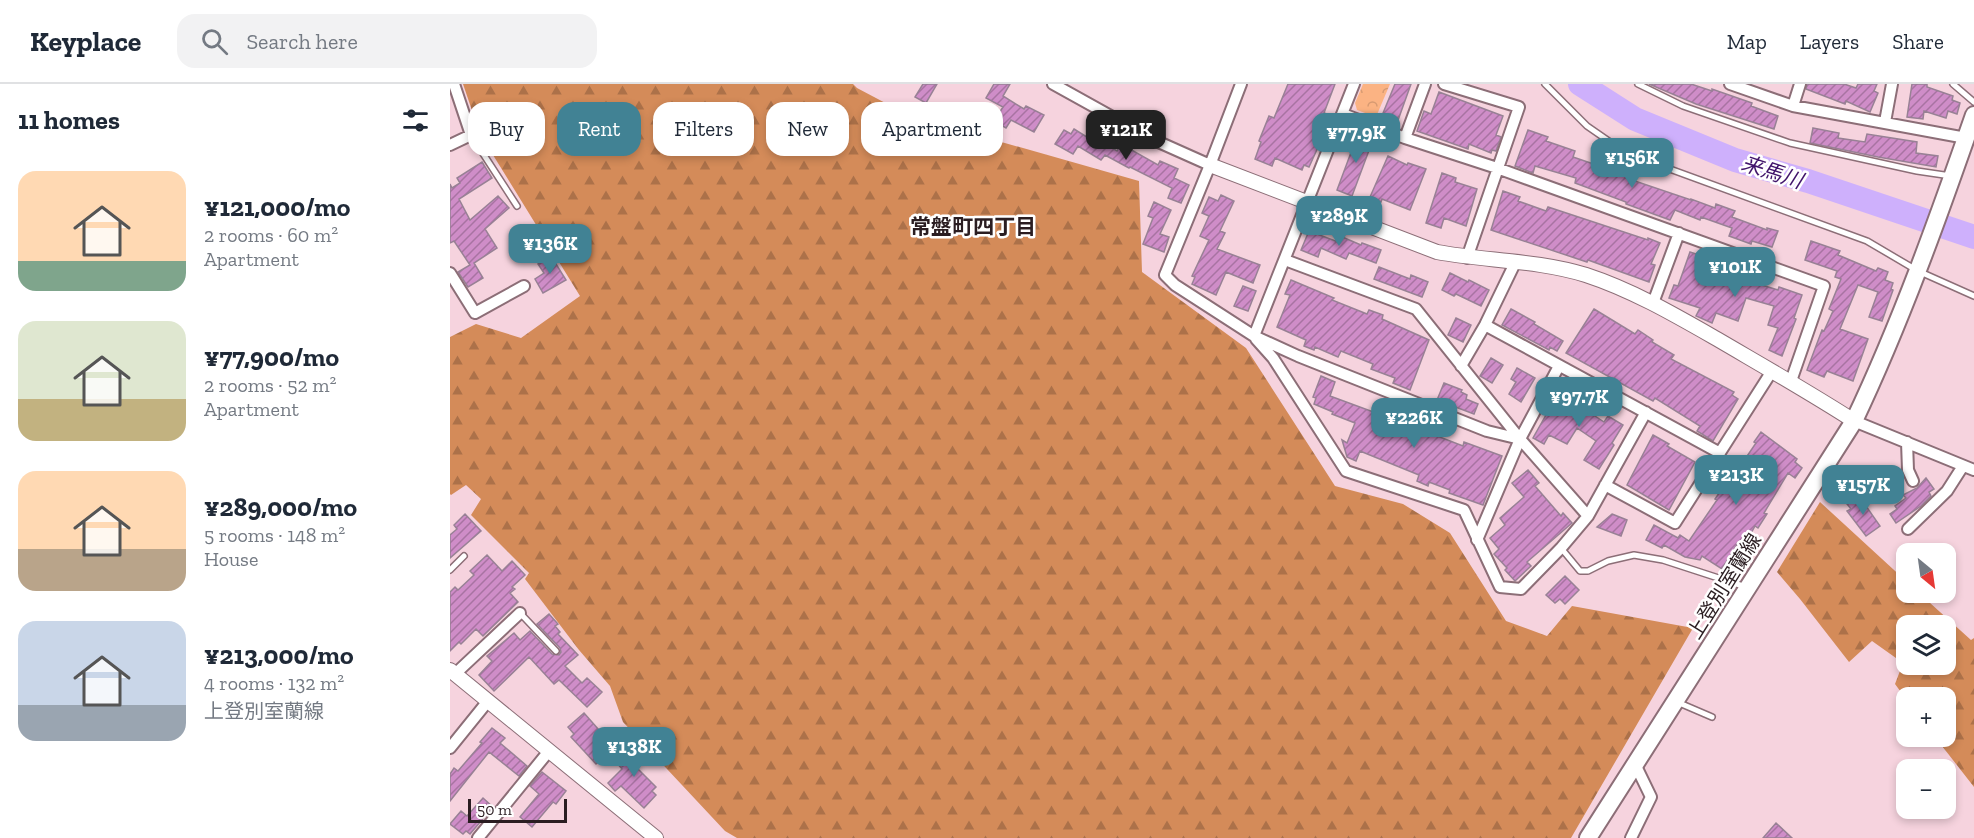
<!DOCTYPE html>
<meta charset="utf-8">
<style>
body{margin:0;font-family:"Zilla Slab","Noto Sans JP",serif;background:#f2f2f3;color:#1f2937;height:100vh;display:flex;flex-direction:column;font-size:22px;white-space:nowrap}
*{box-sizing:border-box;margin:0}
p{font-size:20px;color:#747a83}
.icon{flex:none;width:33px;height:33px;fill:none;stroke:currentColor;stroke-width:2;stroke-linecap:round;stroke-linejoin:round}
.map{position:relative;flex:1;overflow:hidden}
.details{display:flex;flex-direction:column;background:#fff;width:450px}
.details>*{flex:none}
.guide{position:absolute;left:18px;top:18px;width:570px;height:54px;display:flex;gap:12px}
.needle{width:39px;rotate:151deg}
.tools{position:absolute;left:1446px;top:459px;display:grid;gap:12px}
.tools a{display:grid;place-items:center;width:60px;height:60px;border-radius:12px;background:#fff;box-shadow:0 3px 9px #0003;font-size:30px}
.scale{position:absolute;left:18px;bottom:15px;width:99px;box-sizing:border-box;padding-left:6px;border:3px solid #2a1d21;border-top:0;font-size:16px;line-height:21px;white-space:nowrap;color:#2a1d21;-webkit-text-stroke:4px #fff;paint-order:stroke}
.price{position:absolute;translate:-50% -51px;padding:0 14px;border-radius:12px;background:#418294;color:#fff;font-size:20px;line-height:39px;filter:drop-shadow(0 2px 3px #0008)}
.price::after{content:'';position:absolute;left:50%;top:36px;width:18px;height:14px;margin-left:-9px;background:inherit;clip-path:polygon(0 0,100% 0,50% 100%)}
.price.on{background:#222;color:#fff}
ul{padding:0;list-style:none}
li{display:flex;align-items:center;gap:18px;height:150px;padding:0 18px}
li span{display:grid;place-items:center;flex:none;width:168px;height:120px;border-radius:18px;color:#555}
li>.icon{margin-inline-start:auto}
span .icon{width:72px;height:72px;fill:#fffc;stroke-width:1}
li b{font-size:26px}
h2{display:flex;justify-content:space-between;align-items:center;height:72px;padding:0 18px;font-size:26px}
.pill{padding:0 21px;border-radius:18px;background:#fff;box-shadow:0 3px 9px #0003;font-size:21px;line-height:54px}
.pill.on{background:#418294;color:#fff}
header{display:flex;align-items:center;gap:36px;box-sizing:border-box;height:84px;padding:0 30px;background:#fff;border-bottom:2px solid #e0e1e3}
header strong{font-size:28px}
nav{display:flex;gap:33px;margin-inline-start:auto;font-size:21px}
.search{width:420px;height:54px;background:#f2f2f3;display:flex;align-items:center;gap:15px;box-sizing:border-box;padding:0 21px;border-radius:18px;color:#747a83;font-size:22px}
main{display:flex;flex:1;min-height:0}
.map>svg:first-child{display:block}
.forest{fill:url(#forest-firs);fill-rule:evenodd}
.park{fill:url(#park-crowns)}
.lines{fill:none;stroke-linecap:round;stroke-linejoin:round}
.river{stroke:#ceb0fc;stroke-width:24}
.building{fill:url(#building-hatch);stroke:#988195;stroke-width:1.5}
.service-casing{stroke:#8c6e77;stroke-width:8}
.minor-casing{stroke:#8c6e77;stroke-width:14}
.tertiary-casing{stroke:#8c6e77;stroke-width:16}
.secondary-casing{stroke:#8c6e77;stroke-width:20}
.service{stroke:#fff;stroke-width:5}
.minor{stroke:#fff;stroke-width:10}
.tertiary{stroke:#fff;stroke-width:14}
.secondary{stroke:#fff;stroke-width:16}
.labels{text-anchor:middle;stroke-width:5;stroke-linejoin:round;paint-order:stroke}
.street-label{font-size:20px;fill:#2a1d21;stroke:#fff}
.water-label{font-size:21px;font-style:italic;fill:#41146b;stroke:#fff}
.neighbourhood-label{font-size:21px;font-weight:bold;fill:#2a1d21;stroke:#fff}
</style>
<header>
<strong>Keyplace</strong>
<div class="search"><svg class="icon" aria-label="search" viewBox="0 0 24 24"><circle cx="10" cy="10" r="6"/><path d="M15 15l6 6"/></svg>Search here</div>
<nav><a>Map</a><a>Layers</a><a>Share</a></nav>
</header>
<main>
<section class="details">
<h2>11 homes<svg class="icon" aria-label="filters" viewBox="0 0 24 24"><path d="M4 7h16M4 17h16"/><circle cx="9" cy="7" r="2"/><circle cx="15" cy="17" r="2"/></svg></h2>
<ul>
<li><span style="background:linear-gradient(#ffd9b3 75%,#7fa58c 0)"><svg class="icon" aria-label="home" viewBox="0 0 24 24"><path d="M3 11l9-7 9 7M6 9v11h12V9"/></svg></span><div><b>¥121,000/mo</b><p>2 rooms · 60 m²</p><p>Apartment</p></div></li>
<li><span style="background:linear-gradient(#dfe7d0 65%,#c2b280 0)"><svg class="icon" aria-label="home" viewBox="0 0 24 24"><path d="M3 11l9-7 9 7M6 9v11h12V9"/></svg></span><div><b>¥77,900/mo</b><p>2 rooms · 52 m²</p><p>Apartment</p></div></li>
<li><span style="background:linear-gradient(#ffd9b3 65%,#b9a48a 0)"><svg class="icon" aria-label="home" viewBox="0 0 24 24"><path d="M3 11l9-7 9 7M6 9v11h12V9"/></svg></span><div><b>¥289,000/mo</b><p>5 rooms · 148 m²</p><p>House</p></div></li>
<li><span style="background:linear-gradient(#c9d6e8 70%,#9aa5b1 0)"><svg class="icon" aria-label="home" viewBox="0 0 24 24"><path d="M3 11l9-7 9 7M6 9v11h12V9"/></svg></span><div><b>¥213,000/mo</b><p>4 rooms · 132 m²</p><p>上登別室蘭線</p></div></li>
</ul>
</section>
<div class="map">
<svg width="1524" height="754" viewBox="0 0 1524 754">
<defs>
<pattern id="forest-firs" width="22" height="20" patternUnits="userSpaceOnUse" patternTransform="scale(1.5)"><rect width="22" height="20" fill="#d48b59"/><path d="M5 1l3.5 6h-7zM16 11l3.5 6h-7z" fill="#ac7149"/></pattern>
<pattern id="park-crowns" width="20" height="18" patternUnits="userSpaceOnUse" patternTransform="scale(1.5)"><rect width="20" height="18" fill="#fbb383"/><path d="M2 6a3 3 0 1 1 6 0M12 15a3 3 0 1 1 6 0" fill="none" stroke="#d79a71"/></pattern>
<pattern id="building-hatch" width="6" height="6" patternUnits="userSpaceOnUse" patternTransform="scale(1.5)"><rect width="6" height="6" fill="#cf8dc8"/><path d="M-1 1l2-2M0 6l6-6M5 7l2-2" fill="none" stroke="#a873a2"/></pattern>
</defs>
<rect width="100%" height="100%" fill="#f6d3de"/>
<path class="forest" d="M13,0H403L407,4L460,32L689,97L692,188L796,264L885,402L953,420L1000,449L1056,537L1097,552L1122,522L1243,544L1121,754H287L275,747L173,638L160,602L129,566L75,495L79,489L21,431L31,415L16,401L1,411L0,410V253L26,240L71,254L130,212L30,50Z
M1370,418L1456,497V508L1469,509L1521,556L1524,554V703L1485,653L1496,652V614L1456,615L1445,600L1453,579L1422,557L1399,578L1350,515L1327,488ZM1456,542H1496V580H1456Z"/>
<path class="park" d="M913,0H940L926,33L907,26L905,19Z"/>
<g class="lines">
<path class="river" d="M1130,0L1185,35L1285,76L1358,97L1524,153"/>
</g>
<path class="building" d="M473,0H487L476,19L465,13Z
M544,0H560L553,12L574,25L576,22L594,31L584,48L561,36L556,44L544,37L553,23L536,14Z
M838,0H885L874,29L877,30L865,59L869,61L859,83L854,81L852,86L825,74L822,82L805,75L811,58L809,57L819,32L824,34Z
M945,0H961L947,39L931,34Z
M1199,0H1241L1262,7V5L1302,19L1301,22L1328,32L1324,45L1246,20Z
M1357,0H1394L1406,4L1408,0H1427L1424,7L1428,9L1420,28L1396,17L1395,20L1356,5Z
M1462,0H1477V3L1503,12L1502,16L1510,19L1507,30L1498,27L1496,34L1474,27L1473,35L1457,33Z
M989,8L1053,32L1046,51L1051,53L1046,67L1042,66L1041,69L1019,60L1018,65L967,47L974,27L981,30Z
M1363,44L1389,49L1388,54L1415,58L1417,50L1467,58L1466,69L1488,72L1486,83L1428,73L1360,59Z
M624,45L640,55L642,52L667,67L671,60L708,81L710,77L728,85L724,94L739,101L731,119L718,114L722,104L680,83L679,84L655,71L651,76L628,62L623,70L605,60L614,46L621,50Z
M1078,46L1098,53L1096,57L1125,67L1123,73L1176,91V94L1241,116V115L1265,124L1266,120L1285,127L1282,133L1317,146V144L1328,147L1322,163L1302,157L1301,160L1279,152L1282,144L1251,133L1250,136L1225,126L1220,136L1176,120V118L1125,99L1126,94L1085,82L1083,89L1065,82Z
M909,47L924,53L902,112L887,106Z
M938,72L957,81L958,79L976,85L960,126L932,115L931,118L920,113Z
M32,78L42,94L9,115L20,136L48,112L59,124L35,145L47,164L24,179L33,194L18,203L8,188L20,181L4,157L0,159V100L2,104L10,99L7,94Z
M992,89L1006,94L1005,98L1027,105L1016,142L994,134L991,144L976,139Z
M1053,107L1070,113L1068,117L1096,127L1098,123L1198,156V154L1210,159L1201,180L1205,181L1199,198L1138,176L1137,178L1041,146Z
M771,111L784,117L770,147L775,149L767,165L810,181L803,199L776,188L766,211L742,200L745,193L742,192L759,156L750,152L759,132L752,129L759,113L768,117Z
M704,118L721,126L710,150L719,153L714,168L693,160L703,134L698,132Z
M859,147L888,158L890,152L911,161L912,159L931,166L926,179L899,169L896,175L871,164L868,173L851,166Z
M1361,157L1390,167L1388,171L1426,187L1428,184L1438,188L1435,196L1443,199L1441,205L1443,206L1432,237L1419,233L1428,208L1408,201L1390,245L1418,255L1403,297L1377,287L1374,293L1357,286L1372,246L1374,247L1383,227L1379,225L1391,195L1385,193L1387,187L1355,176Z
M1240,168L1255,173L1252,182L1289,196L1291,191L1303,196L1302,198L1328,206L1329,203L1352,211L1344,234L1346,235L1332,272L1319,266L1328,244L1318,241L1324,222L1296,214L1288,237L1266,229L1262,239L1246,232L1250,224L1219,214L1224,201L1228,202Z
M101,172L116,196L93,209L85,195L94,189L88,180Z
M929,183L960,195L961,191L978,198L972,213L924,195Z
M1000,189L1018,198L1019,196L1039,206L1031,222L1006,210L1004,212L992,206Z
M841,196L884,214L882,216L917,230L919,226L933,231L932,235L979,256L960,306L943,299L945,294L921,285L923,280L891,267L888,273L865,263L864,266L854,262L856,256L827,243L840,211L835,210Z
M793,202L806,207L798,227L784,222Z
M1061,225L1085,238L1084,240L1113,257L1107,267L1100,263L1099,266L1052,241Z
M1144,225L1185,250L1188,246L1203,256L1202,258L1224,271L1221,275L1284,308L1282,311L1288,315L1263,357L1247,347L1250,342L1205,314L1203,317L1116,269Z
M1006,234L1021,241L1013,258L998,251Z
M1041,274L1053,281L1042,299L1030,292Z
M1067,284L1085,294L1071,318L1059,310L1066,298L1061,295Z
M871,292L885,298L880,312L929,330L928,331L955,343L956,340L1013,362L1014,358L1052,372L1033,421L999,409L1000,406L979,398L978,402L967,397L969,391L910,367L906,377L897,373L892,356L897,359L905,339L882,330L883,328L864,320L866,314L863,313Z
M994,299L1012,306L1011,308L1017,311L1016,315L1028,320L1024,330L987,316Z
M1109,308L1154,338L1158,332L1173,341L1162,359L1164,361L1149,385L1134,376L1146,357L1127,344L1117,360L1099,351L1094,360L1083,354Z
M1311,348L1347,375L1345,378L1352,384L1345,394L1338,389L1314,429L1317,430L1308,444L1305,442L1294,462L1288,459L1272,485L1252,472L1250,476L1235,473L1214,461L1212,464L1196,456L1204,441L1228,454L1230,451L1239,457L1267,416L1265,415L1272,405L1274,406L1306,359L1304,358Z
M1203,351L1219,360L1217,362L1245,378L1219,426L1177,401Z
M1078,386L1089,399L1085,402L1111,432L1113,429L1122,439L1077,478L1081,482L1065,497L1055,486L1057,484L1044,470L1049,465L1040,454L1055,441L1050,434L1074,413L1062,399Z
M1476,394L1484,405L1479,408L1481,412L1471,422L1446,439L1440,430L1447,425L1445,422L1456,414L1453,411L1467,404Z
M1409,412L1430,442L1416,452L1397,427L1401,425L1397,420Z
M15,430L31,447L0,474V451L7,445L4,441Z
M1162,430L1177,436L1171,452L1147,443Z
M37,471L52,487L62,477L75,491L62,503L65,505L60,509L68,518L33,552L26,545L11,560L9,558L0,567V508L5,503L8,506L24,491L20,487Z
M1115,492L1129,506L1115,520L1110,515L1105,519L1096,511Z
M99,530L108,540L105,542L110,548L108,550L128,571L115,582L132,599L137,594L152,608L137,623L109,596L104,600L79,573L44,607L29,591L42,577L37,572L64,549L70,556L80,547L102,570L109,571L111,568L110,564L87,540Z
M134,629L164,663L146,680L121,653L124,650L118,643Z
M42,644L55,654L50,659L77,682L69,692L39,668L0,717V690L4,684L8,687L32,659L30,658Z
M181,664L185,669L189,665L197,674L187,684L206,703L202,707L206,711L194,724L171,702L165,707L158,699L172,685L167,679Z
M92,688L116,707L106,720L103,718L82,743L70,733L89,710L80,702Z
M33,714L43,723L20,750L16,747L13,750L0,740L11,727L17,732Z
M1326,739L1342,754H1313Z"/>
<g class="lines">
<defs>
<path id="service" d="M1095,0L1137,42L1176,69L1417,157L1468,187L1524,212
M1188,0L1233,22L1340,59L1467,87L1501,92
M1503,0L1524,18
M21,51L67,122
M1111,464L1130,487H1138L1158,477L1184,471L1213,476L1296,503
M0,486L14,472
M70,529L106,567
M1227,618L1262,633"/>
<path id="minor" d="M603,0L704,56L760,81
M791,0L760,81L715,191L725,201L804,252L848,272L1037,347L1070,355
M994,0L1069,23L1017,174
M1280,0L1343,22L1516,54
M1343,22L1350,0
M893,30L955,54L1047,84L1374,202L1341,297
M1435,38L1442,0
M955,54L975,0
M0,61L21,51L4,0
M835,176L966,225L1070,355L1138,432L1196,328
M0,189L25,229L74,202
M1203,219L1229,149
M1035,241L1270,369
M804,252L904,0
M806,255L823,274L896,387L1014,426L1050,503L1071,505L1111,464L1138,432
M1011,282L1035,241L1066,177
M1404,337L1524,386
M1457,358L1458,386L1463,397
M1155,401L1225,439L1322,287
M1458,445L1497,407L1513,382
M1027,456L1070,355L1109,282
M5,590L70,529
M0,664L38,617
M28,754L99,667
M1181,754L1201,713L1185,680"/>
<path id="tertiary" d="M760,81L987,168C1036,177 1087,176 1136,191C1182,206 1225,231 1267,255C1313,282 1359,308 1404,337
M0,586L206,754"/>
<path id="secondary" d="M1138,754L1404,337C1451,238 1488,134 1524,31"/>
</defs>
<use href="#service" class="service-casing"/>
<use href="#minor" class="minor-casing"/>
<use href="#tertiary" class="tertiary-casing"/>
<use href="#secondary" class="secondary-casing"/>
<use href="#service" class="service"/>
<use href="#minor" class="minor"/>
<use href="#tertiary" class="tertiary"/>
<use href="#secondary" class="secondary"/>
</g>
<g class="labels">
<g class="street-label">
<text transform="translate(1274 502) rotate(-58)" y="7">上登別室蘭線</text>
</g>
<g class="water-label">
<text transform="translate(1322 88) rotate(18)" y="7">来馬川</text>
</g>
<g class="neighbourhood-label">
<text x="523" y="150">常盤町四丁目</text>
</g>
</g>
</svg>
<div class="tools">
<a><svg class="needle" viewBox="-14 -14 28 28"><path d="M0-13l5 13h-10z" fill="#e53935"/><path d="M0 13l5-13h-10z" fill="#747a83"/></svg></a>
<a><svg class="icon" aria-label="layers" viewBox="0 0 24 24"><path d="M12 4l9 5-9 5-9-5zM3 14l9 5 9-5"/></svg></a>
<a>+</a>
<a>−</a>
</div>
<div class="scale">50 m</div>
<b class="price on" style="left:676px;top:77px">¥121K</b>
<b class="price" style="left:906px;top:80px">¥77.9K</b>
<b class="price" style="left:1182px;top:105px">¥156K</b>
<b class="price" style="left:889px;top:163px">¥289K</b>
<b class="price" style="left:100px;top:191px">¥136K</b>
<b class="price" style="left:1285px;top:214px">¥101K</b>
<b class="price" style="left:1129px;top:344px">¥97.7K</b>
<b class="price" style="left:964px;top:365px">¥226K</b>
<b class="price" style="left:1286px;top:422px">¥213K</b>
<b class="price" style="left:1413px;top:432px">¥157K</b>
<b class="price" style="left:184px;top:694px">¥138K</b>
<div class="guide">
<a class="pill">Buy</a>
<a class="pill on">Rent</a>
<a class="pill">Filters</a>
<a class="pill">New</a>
<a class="pill">Apartment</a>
</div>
</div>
</main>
